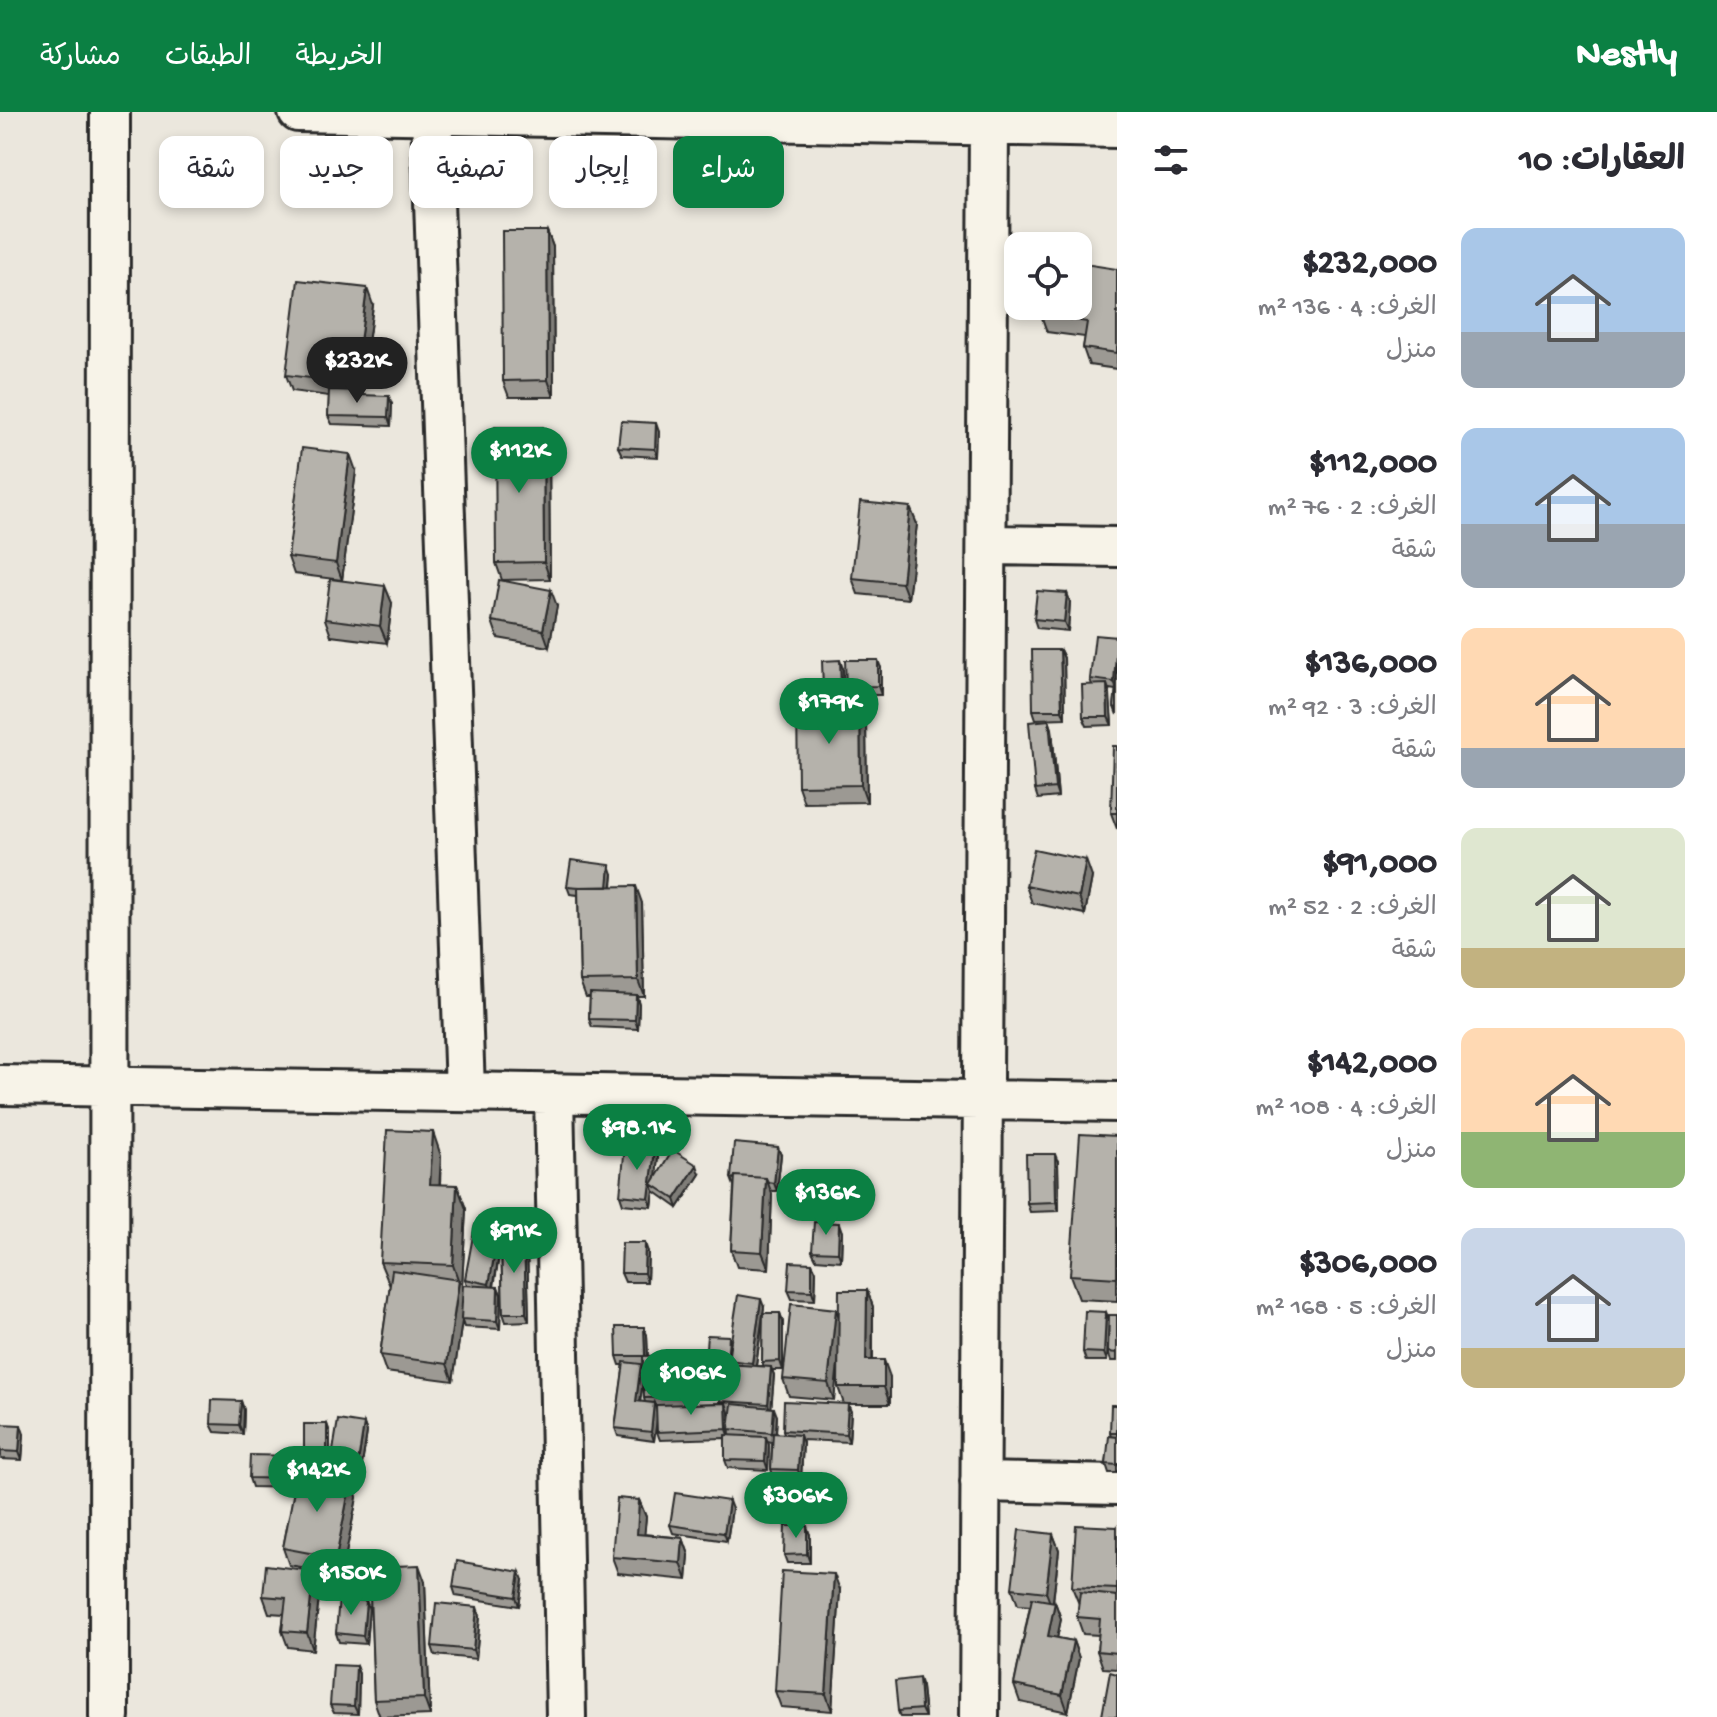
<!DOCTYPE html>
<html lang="ar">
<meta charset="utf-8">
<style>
body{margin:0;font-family:"Gochi Hand","Playpen Sans Arabic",sans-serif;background:#f7f7f7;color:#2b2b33;direction:rtl;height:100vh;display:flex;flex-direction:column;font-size:30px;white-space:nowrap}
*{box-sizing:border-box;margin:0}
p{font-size:26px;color:#7c7c81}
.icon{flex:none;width:44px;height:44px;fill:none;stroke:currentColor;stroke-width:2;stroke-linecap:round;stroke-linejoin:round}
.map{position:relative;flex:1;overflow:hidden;direction:ltr}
.details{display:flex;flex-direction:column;background:#fff;width:600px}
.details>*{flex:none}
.hud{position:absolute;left:24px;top:24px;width:760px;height:72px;direction:rtl;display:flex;gap:16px}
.buttons{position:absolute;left:1004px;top:120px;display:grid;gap:16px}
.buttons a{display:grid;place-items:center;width:88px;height:88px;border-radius:16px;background:#fff;box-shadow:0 4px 12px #0003;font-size:40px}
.price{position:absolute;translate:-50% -68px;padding:0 18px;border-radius:28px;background:#0b8043;color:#fff;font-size:26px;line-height:52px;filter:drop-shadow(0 2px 4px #0008)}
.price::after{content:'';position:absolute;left:50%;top:48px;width:24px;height:18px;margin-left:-12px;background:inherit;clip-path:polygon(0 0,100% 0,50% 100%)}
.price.active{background:#222;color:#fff}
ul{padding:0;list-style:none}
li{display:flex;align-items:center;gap:24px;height:200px;padding:0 32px}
li span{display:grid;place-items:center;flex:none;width:224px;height:160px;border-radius:16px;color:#555}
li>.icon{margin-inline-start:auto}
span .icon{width:96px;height:96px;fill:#fffc;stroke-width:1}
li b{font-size:34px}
h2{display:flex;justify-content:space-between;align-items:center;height:96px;padding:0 32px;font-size:34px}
.chip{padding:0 28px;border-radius:16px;background:#fff;box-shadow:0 4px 12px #0003;font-size:28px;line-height:72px}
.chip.active{background:#0b8043;color:#fff}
header{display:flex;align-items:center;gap:48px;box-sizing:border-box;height:112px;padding:0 40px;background:#0b8043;color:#fff}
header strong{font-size:38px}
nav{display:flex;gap:44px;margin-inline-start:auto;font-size:28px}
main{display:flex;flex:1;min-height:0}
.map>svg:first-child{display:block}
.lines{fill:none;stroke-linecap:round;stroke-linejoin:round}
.minor-casing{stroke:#2b2b2b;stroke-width:44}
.minor{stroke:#f7f3e8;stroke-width:38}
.wall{fill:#9c9993;stroke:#2b2b2b;stroke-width:2;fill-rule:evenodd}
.shaded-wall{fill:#7f7d78;stroke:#2b2b2b;stroke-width:2}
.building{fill:#b5b2ab;stroke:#2b2b2b;stroke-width:2}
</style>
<header>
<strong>Nestly</strong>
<nav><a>الخريطة</a><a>الطبقات</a><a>مشاركة</a></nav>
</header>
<main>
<section class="details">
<h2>العقارات: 10<svg class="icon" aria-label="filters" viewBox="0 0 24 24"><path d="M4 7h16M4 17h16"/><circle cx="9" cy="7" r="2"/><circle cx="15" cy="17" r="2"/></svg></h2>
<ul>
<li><span style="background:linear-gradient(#a9c7e8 65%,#9aa5b1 0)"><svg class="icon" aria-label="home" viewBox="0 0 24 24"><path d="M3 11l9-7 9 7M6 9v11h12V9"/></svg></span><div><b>$232,000</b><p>الغرف: 4 · 136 m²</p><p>منزل</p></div></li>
<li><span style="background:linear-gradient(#a9c7e8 60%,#9aa5b1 0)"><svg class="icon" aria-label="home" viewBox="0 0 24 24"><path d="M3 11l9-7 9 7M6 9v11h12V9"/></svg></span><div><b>$112,000</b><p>الغرف: 2 · 76 m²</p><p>شقة</p></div></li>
<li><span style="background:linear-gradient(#ffd9b3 75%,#9aa5b1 0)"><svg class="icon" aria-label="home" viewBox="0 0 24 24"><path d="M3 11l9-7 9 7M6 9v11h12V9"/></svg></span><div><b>$136,000</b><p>الغرف: 3 · 92 m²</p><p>شقة</p></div></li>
<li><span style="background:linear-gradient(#dfe7d0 75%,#c2b280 0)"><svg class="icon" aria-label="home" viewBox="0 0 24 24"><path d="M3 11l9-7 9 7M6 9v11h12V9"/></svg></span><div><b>$91,000</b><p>الغرف: 2 · 52 m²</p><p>شقة</p></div></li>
<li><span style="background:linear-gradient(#ffd9b3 65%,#8fb573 0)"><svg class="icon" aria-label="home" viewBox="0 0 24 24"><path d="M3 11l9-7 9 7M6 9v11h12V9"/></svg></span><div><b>$142,000</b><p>الغرف: 4 · 108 m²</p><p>منزل</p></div></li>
<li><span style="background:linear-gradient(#c9d6e8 75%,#c2b280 0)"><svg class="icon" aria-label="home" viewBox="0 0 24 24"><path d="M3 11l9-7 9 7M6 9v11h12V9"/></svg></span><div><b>$306,000</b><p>الغرف: 5 · 168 m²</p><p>منزل</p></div></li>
</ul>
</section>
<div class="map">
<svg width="1117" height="1605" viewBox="0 0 1117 1605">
<rect width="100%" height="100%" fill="#ebe7dd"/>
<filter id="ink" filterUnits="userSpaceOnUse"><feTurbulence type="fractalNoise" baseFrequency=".0125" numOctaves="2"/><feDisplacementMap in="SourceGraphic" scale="16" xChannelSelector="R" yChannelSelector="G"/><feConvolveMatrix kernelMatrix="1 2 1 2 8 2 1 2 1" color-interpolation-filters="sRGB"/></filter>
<g filter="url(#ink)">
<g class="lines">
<defs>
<path id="minor" d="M298,0L1117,16
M431,3L465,979
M987,433L1117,435
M0,973L1117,990
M554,981L566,1605
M980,1370L1117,1373
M109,1605L110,0
M979,1605L989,14"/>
</defs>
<use href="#minor" class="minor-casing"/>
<use href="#minor" class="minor"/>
</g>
<path class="wall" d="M547,119L553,135L554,285H509L503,269Z
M1117,157V257L1089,253L1083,236L1085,225L1047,220L1041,203Z
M373,193L365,254L352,253L349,278L392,292L391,314L332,312L328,304L329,284L292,279L286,263Z
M659,320L658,345L622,343L618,335Z
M549,332L550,467L502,468L496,451Z
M356,359L342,468L294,462L288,445Z
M917,412L908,487L858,482L852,466Z
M1067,481L1070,490L1068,519L1037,516L1034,507Z
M392,491L387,531L331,524L325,507Z
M557,494L549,535L498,526L492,509Z
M1117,525V603L1114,595L1116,578L1109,577L1112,613L1087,614L1083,605L1092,573L1090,567Z
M1060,538L1064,546L1065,606L1036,607L1033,598Z
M881,556V583H849L846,575Z
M843,557L844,585H826L823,577Z
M860,593L866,609L867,690L804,691L798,674Z
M1049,608L1052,617L1058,685L1038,687L1035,678Z
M1117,634V717L1111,701Z
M613,762L612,775L642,791L644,884H637L639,892L638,917L592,915L589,907L590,885H586L580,869L578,783L570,782L567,774Z
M1092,765L1085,802L1032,791L1026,774Z
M1117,1024V1189L1079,1187L1070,1163Z
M781,1043L777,1079H771L772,1082L769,1157L737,1155L731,1138L734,1074L731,1066Z
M441,1044L440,1073H457L466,1097L462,1174L463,1177L467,1173L465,1167L502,1125L527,1133L529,1209L506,1210L503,1201L501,1132L494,1175H498L501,1183L500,1217L464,1215L462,1209L453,1269L386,1260L380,1243L390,1174L380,1150Z
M658,1045L656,1065L700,1062L678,1096L654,1079L652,1095L623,1092L620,1083Z
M1058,1050L1059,1099L1030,1100L1027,1091Z
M842,1120L841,1149L816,1147L812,1139Z
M648,1140L647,1170H625L621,1161Z
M816,1159L815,1188L792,1187L788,1178Z
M867,1178L873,1195V1248L890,1265V1292H848L851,1300L849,1330L802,1328L803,1331L801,1367L774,1366L771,1357L772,1330L768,1329L769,1333L768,1358L728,1356L725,1348V1326L660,1328L657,1320L656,1309L654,1329L618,1324L615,1316L624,1253H620L617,1244L647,1223L648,1244L691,1252L692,1292L721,1291L722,1259L708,1258L705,1249L731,1230L764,1195L763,1201H780L783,1210V1258H772L774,1263L771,1296L777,1304L776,1322H784L783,1318L844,1292L838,1275V1244L834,1288L789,1284L783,1267L836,1197L839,1206ZM763,1203L762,1250L764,1254H756ZM643,1266L644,1286L645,1290H640Z
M1106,1200L1109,1209L1107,1249H1086L1083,1240Z
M1117,1203V1249H1111L1108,1240Z
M241,1289L244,1298L243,1322L215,1320L211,1312Z
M1117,1293V1361H1109L1106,1352L1111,1325L1110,1321Z
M0,1312L24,1322L22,1348L1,1347Z
M327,1312L330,1321V1357L364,1312L367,1320L358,1379L355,1378L357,1385L342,1462L289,1453L283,1436L295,1376L252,1375L249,1366L294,1344L297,1352L296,1367L304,1359Z
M833,1381L831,1409H809L806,1400Z
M639,1388L646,1405L644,1422L683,1426L689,1443L687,1468L618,1461L612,1445Z
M732,1397L727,1429L673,1421L670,1413Z
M1117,1415V1557L1103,1556L1097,1539L1099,1523L1083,1522L1077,1505L1079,1492L1072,1475Z
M1053,1422L1059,1438L1053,1490H1055L1061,1507L1057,1526L1073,1529L1079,1546L1068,1600L1020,1590L1014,1573L1030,1494L1018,1493L1012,1476Z
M810,1423V1451H787L784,1443Z
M314,1459L320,1476L313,1538L288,1535L282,1519L284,1502L269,1501L263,1484Z
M368,1460L369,1465L425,1470L430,1603L380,1605L374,1588L370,1474L366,1488L369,1497L366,1532L339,1530L336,1521L344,1486L342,1480Z
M523,1468L519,1494L456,1484L453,1475Z
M840,1478L832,1599L781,1595L775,1579Z
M480,1504L476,1547L435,1543L432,1534Z
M356,1554L359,1562L358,1602L334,1601L330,1593Z
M922,1575L925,1605H900L898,1599Z"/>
<path class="shaded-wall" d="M547,119L553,135L554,285L548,268Z
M367,176L373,193L365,254L359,238Z
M346,236L352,253L348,286L342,270Z
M389,284L392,292L391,314L388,305Z
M656,311L659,320L658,345L655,337Z
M543,315L549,332L550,467L544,450Z
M350,342L356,359L342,468L336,451Z
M910,395L917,412L908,487L902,471Z
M385,474L392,491L387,531L380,514Z
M551,478L557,494L549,535L543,518Z
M1067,481L1070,490L1068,519L1064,510Z
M1060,538L1064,546L1065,606L1062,598Z
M1117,538V578L1114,570Z
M840,548L843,557L844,585L841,576Z
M878,548L881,556V583L878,574Z
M1107,572L1110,581L1112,613L1108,605Z
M860,593L866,609L867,690L861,673Z
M1049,608L1052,617L1058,685L1055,676Z
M1086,748L1092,765L1085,802L1079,785Z
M610,753L613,762L610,787L607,779Z
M636,774L642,791L644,884L638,868Z
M636,883L639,892L638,917L635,908Z
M433,1020L441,1044L438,1096L430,1072Z
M778,1035L781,1043L777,1079L774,1071Z
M655,1037L658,1045L655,1074L652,1072L654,1079L652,1095L649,1086Z
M1055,1042L1058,1050L1059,1099L1056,1090Z
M697,1053L700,1062L678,1096L675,1087Z
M766,1066L772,1082L769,1157L762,1140Z
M457,1073L466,1097L462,1174L465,1184L461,1207L462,1209L453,1269L447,1252L459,1170L453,1153Z
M839,1111L842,1120L841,1149L838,1140Z
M499,1118L502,1127L492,1181L489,1172Z
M524,1124L527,1133L529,1209L526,1201Z
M645,1131L648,1140L647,1170L644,1161Z
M812,1151L816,1159L815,1188L812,1179Z
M498,1175L501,1183L500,1217L497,1209Z
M867,1178L873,1195L872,1265L866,1248Z
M761,1187L764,1195L755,1260L752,1251Z
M836,1197L842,1214L834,1288L828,1271Z
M1106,1200L1109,1209L1107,1249L1104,1241Z
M780,1201L783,1210V1258L780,1249Z
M644,1215L647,1223L648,1252L645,1244Z
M729,1224L732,1233L728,1248L731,1253L727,1252Z
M688,1243L691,1252L692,1294L689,1285Z
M884,1248L890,1265V1292L884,1275Z
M641,1252L644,1260L639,1298L636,1289Z
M771,1255L774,1263L771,1300L768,1292Z
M241,1289L244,1298L243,1322L239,1313Z
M654,1291L658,1300L654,1329L651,1320Z
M726,1291L729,1300L730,1326L727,1317Z
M848,1292L851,1300L849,1330L846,1322Z
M774,1296L777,1304L775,1330L772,1321Z
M327,1312L330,1321V1366L327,1365Z
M364,1312L367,1320L358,1379L355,1370Z
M21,1313L24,1322L22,1348L19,1340Z
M800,1323L803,1331L801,1367L798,1358Z
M766,1325L769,1333L768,1358L765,1349Z
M294,1344L297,1352L296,1376L293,1367Z
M351,1368L357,1385L342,1462L336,1446Z
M830,1372L833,1381L831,1409L828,1401Z
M639,1388L646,1405L643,1438L637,1422Z
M729,1389L732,1397L727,1429L724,1421Z
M807,1414L810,1423V1451L807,1442Z
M1053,1422L1059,1438L1052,1496L1046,1480Z
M683,1426L689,1443L687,1468L681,1451Z
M419,1453L425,1470L430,1603L424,1586Z
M314,1459L320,1476L313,1538L307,1521Z
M368,1460L371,1469L365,1494L362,1485Z
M520,1460L523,1468L519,1494L516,1485Z
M834,1462L840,1478L832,1599L826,1582Z
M366,1489L369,1497L366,1532L363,1524Z
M1055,1490L1061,1507L1054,1541L1048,1524Z
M477,1495L480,1504L476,1547L473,1538Z
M1073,1529L1079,1546L1068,1600L1062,1583Z
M356,1554L359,1562L358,1602L354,1594Z
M919,1566L922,1575L925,1605L921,1597Z"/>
<path class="building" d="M502,119H547L548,268L503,269Z
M1078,151L1117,157V241L1083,236L1087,210L1041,203L1042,194H1078Z
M298,168L367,176L359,238L346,236L342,270L286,263Z
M329,278L360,279L361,283L389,284L388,305L328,304Z
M621,309L656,311L655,337L618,335Z
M495,315H543L544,450L496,451Z
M302,336L350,342L336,451L288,445Z
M860,390L910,395L902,471L852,466Z
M330,467L385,474L380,514L325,507Z
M499,468L551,478L543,518L492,509Z
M1037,479L1067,481L1064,510L1034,507Z
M1095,523L1117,525L1114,570L1090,567Z
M1032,538H1060L1062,598H1033Z
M840,548L841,576L823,577L822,549Z
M845,548H878V574L846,575Z
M1117,563V596L1114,595Z
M1107,572L1108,605H1083L1082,573Z
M860,593L861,673L798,674L797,594Z
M1049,608L1055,676L1035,678L1029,610Z
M1113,634H1117V701H1111Z
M1034,737L1086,748L1079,785L1026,774Z
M571,748L610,753L608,775H580L567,774Z
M636,774L638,868L580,869L578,775Z
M590,881L636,883L635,908L589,907Z
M387,1018L433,1020L430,1072L457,1073L453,1153L380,1150Z
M1080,1022L1117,1024V1166L1070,1163Z
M734,1031L778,1035L774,1071L768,1070L766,1066L735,1064L734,1067L731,1066Z
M625,1034L655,1037L649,1086L620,1083Z
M673,1038L697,1053L675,1087L652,1072Z
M1026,1042H1055L1056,1090L1027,1091Z
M735,1064L766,1066L762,1140L731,1138Z
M814,1110L839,1111L838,1140L812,1139Z
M475,1113L499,1118L489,1172L465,1167Z
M524,1124L526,1201H503L501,1125Z
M622,1131H645L644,1161H621Z
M790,1150L812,1151V1179L788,1178Z
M392,1158L459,1168L447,1252L380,1243Z
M463,1173L498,1175L497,1209L461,1207Z
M839,1178H867L866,1248H884V1275H838Z
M738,1183L761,1187L752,1251L728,1248Z
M791,1192L836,1197L828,1271L783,1267Z
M1085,1199L1106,1200L1104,1241L1083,1240Z
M763,1201H780V1249L762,1250Z
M1109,1203H1117V1241L1108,1240Z
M616,1215H644L645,1244H617Z
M707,1223L729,1224L727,1252L771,1255L768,1292L720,1289L723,1250L705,1249Z
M688,1243L689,1285L644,1286L643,1244Z
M624,1250L641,1252L636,1289L654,1291L651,1320L615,1316Z
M212,1288L241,1289L239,1313L211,1312Z
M784,1289L848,1292L846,1322L783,1318Z
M726,1291L727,1317L657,1320L656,1293Z
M732,1292L774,1296L772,1321L729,1317Z
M1111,1293H1117V1321H1110Z
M338,1308L364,1312L355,1370L351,1369V1368L329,1364Z
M0,1312L21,1313L19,1340L0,1339Z
M304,1312H327V1363L304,1359Z
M773,1321L800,1323L798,1358L771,1357Z
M725,1323L766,1325L765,1349L725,1348Z
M1109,1324L1117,1325V1353L1106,1352Z
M250,1343L294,1344L293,1367L249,1366Z
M298,1357L351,1368L336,1446L283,1436Z
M807,1371L830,1372L828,1401L806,1400Z
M675,1381L729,1389L724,1421L670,1413Z
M617,1386L639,1388L637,1422L683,1426L681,1451L612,1445Z
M1076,1413L1117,1415V1477L1072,1475Z
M785,1414H807V1442L784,1443Z
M1019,1418L1053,1422L1046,1480L1012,1476Z
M457,1449L520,1460L516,1485L453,1475Z
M266,1453L314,1459L307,1521L282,1519L286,1486L263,1484Z
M419,1453L424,1586L374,1588L369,1455Z
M348,1455L368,1460L362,1485L342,1480Z
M782,1459L834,1462L826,1582L775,1579Z
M1080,1480L1117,1484V1541L1097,1539L1100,1507L1077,1505Z
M339,1486L366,1489L363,1524L336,1521Z
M1032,1486L1055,1490L1048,1524L1073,1529L1062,1583L1014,1573Z
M436,1491L477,1495L473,1538L432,1534Z
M333,1553L356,1554L354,1594L330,1593Z
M1110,1560L1117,1562V1605L1102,1604Z
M919,1566L921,1597L898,1599L895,1569Z"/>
</g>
</svg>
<div class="buttons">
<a><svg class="icon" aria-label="locate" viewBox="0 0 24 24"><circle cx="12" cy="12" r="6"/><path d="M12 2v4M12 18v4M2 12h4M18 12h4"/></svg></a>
</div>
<b class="price active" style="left:357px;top:293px">$232K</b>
<b class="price" style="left:519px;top:383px">$112K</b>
<b class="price" style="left:829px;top:634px">$179K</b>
<b class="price" style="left:637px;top:1060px">$98.1K</b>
<b class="price" style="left:826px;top:1125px">$136K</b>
<b class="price" style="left:514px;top:1163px">$91K</b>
<b class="price" style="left:691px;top:1305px">$106K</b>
<b class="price" style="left:317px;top:1402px">$142K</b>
<b class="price" style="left:796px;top:1428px">$306K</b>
<b class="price" style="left:351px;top:1505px">$150K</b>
<div class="hud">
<a class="chip active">شراء</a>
<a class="chip">إيجار</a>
<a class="chip">تصفية</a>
<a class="chip">جديد</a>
<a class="chip">شقة</a>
</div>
</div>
</main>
